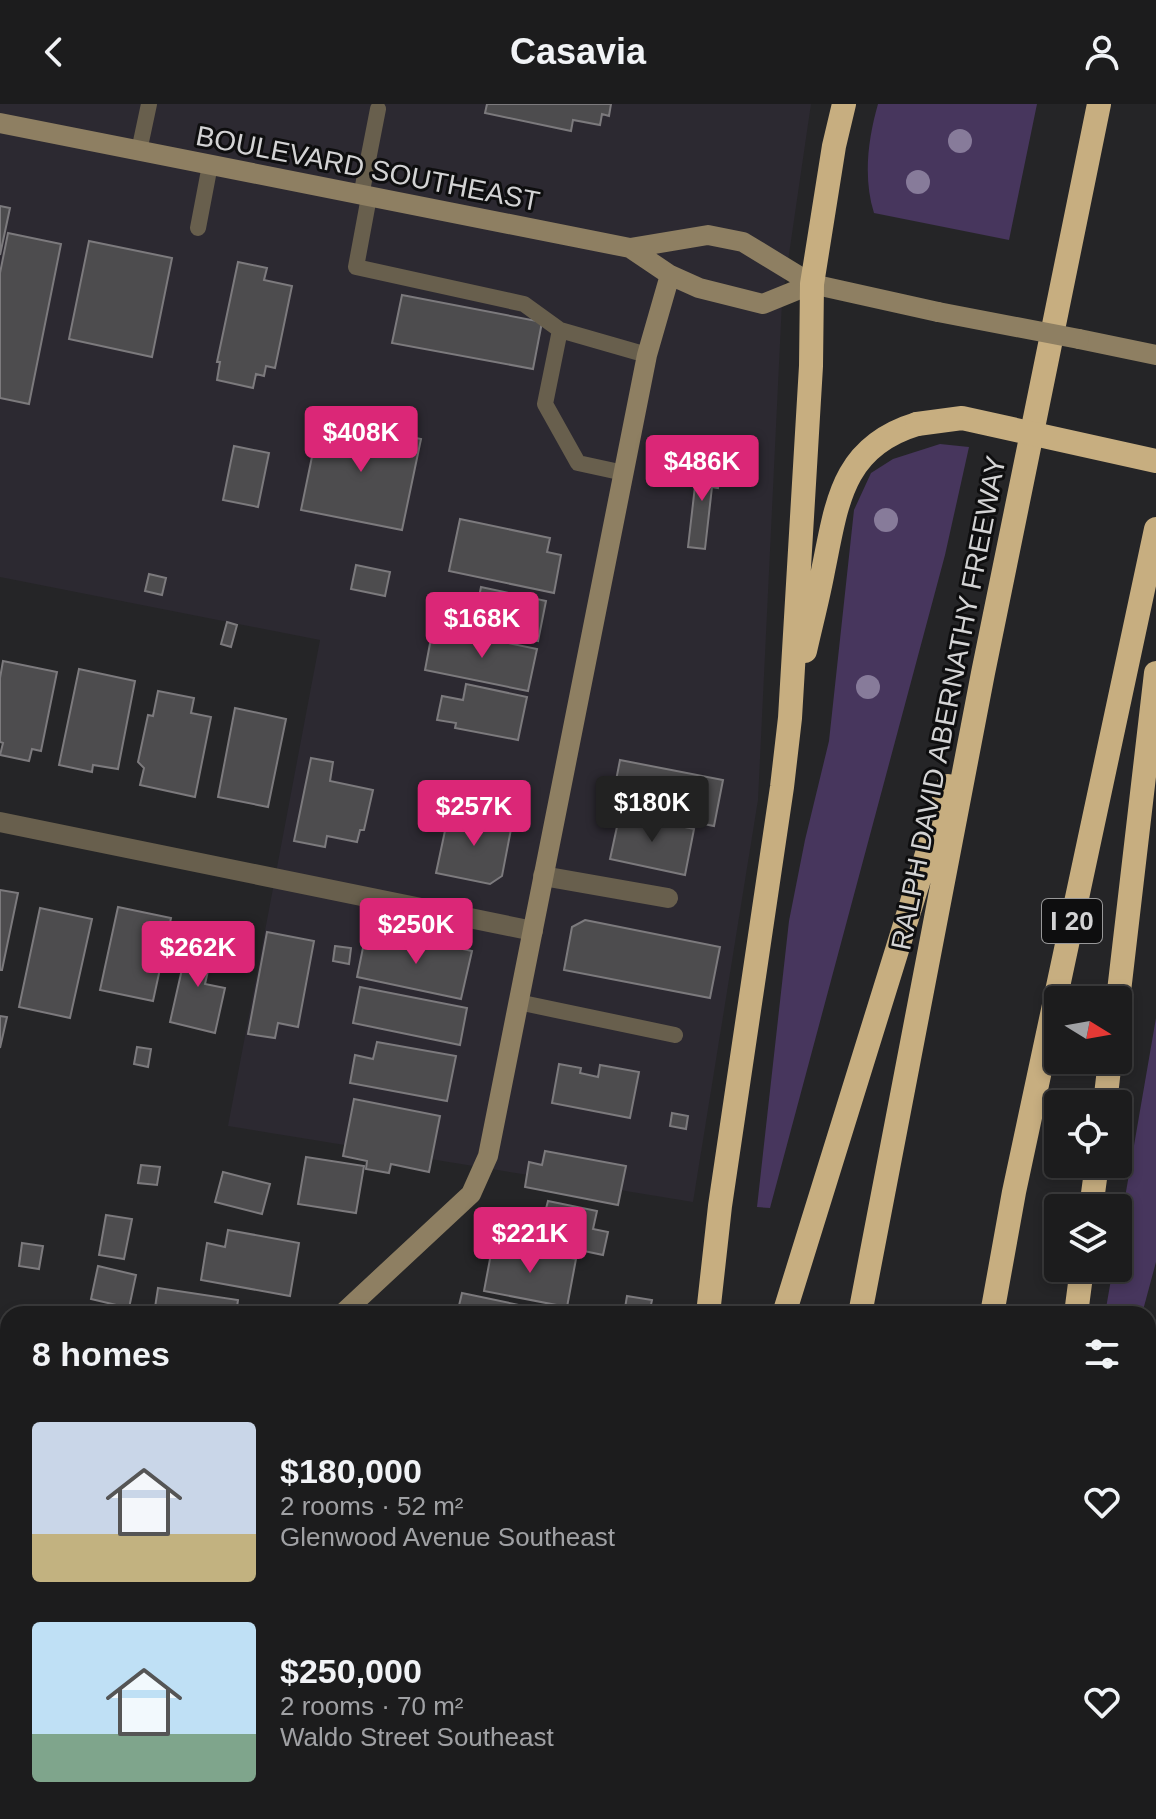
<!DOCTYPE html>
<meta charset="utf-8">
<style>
body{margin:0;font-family:Helvetica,sans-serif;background:#29292a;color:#f1f3f6;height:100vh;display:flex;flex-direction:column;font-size:30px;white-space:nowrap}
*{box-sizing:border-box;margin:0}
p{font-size:26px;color:#a0a1a4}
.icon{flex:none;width:44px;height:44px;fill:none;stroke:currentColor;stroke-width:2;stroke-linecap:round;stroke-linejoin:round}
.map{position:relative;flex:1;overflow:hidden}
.side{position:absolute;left:0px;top:1202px;width:1156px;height:514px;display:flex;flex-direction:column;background:#1c1c1d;border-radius:24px 24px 0 0;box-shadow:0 4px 12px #0003,0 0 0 2px #3a3a3b}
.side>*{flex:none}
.needle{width:52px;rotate:101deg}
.tools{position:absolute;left:1044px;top:882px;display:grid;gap:16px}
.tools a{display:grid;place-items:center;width:88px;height:88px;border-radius:8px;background:#1c1c1d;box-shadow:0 4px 12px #0003,0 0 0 2px #3a3a3b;font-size:40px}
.price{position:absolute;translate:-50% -68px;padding:0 18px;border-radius:8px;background:#db2777;color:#fff;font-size:26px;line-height:52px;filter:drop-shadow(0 2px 4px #0008)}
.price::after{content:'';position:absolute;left:50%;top:48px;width:24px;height:18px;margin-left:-12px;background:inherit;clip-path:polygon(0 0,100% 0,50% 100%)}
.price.on{background:#222;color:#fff}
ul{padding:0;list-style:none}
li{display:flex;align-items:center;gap:24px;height:200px;padding:0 32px}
li span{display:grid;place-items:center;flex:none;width:224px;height:160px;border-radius:8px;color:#555}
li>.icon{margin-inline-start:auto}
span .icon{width:96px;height:96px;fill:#fffc;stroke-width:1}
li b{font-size:34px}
h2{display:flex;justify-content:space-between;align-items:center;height:96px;padding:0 32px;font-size:34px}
header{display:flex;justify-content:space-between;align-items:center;height:104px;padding:0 32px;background:#1c1c1d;font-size:36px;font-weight:700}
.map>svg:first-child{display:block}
.built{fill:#2c2931}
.green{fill:#47365d}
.building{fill:#4d4c4e;stroke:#7c7a7d;stroke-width:2}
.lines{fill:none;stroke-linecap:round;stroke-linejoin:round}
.lane{stroke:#685f4d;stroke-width:16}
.street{stroke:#685f4d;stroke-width:20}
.secondary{stroke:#8e7f62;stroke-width:20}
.highway{stroke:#c7ae80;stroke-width:24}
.secondary-bridge{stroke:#8e7f62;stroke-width:20}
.highway-bridge{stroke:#c7ae80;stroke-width:24}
.tree{fill:#877b9a}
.labels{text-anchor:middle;stroke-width:6;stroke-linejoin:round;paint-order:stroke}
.shield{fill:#0e0e0f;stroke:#989899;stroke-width:2}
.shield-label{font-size:26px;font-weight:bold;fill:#d3d3d4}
.street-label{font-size:28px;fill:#d3d3d4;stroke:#0e0e0f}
</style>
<header><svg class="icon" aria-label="back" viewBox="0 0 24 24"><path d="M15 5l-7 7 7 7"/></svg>Casavia<svg class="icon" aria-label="person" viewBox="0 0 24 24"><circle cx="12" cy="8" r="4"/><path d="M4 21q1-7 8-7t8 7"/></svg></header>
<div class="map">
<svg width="1156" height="1715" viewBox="0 0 1156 1715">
<rect width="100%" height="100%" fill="#252527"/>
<path class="built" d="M0,0H811L782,198L758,696L693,1098L228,1022L320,536L0,473Z"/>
<path class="green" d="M878,0H1037L1009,136L874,109C863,74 868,35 878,0Z
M940,340L969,343L945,451L770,1104L757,1103L789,817L805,736L829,637L854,406L871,369L893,355Z
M1156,914V1158L1142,1210H1105L1113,1164H1118V1134Z"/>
<path class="building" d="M487,0H611L609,12L602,10L600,21L573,16L571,27L485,9Z
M0,102L10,104L0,151Z
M8,129L61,140L29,300L0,294V169Z
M89,137L172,154L152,253L69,235Z
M238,158L267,164L264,176L292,182L275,264L266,262L264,272L256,270L253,284L217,276L220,258H217Z
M402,191L542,218L533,265L392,239Z
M320,314L421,335L402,426L301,406Z
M234,342L269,349L258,403L223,396Z
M691,361L721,364L718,384L712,383L705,445L688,443L695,382L689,381Z
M460,415L550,434L547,448L561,451L554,489L449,467Z
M356,461L390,468L385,492L351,485Z
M149,470L166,474L162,491L145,487Z
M481,483L546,497L538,537L473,524Z
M227,518L237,521L231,543L221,540Z
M451,527L537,545L528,587L425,566L432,529L450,533Z
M3,557L57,568L41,647L32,645L29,657L0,651L3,639L0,638V574Z
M79,565L135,577L118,665L93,661L92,668L59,661Z
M466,580L527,593L518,636L455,624L456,619L437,616L442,592L463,596Z
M158,587L194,594L191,609L211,613L195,693L140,681L144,664L138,658L148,611L153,612Z
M235,604L286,615L268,703L218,693Z
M311,654L333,658L330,677L373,686L364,726H360L357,738L327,732L325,743L294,737Z
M620,656L723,676L714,722L611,702Z
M449,708L512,720L502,772L490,780L436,769Z
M620,709L694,725L685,771L610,755Z
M0,786L18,789L2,866H0Z
M118,803L171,814L153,897L100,886Z
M40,804L92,815L70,914L19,903Z
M585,816L720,843L710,894L564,866L572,823Z
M267,828L314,837L298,923L278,919L275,934L248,930Z
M190,830L215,836L205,880L225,884L215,929L170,918Z
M397,831L472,847L461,895L357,873L365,834L395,841Z
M335,842L351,844L349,860L333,857Z
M360,883L467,904L460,941L353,919Z
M0,912L7,913L0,944Z
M377,938L456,952L447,997L350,979L355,951L373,955Z
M137,943L151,945L148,963L134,960Z
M559,960L581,964L580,969L598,973L600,961L639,968L630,1014L552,999Z
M354,995L440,1012L429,1068L391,1060L389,1069L366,1065L367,1057L343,1052Z
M672,1009L688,1012L686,1025L670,1022Z
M545,1047L626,1062L618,1101L525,1083L529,1058L542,1061Z
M306,1053L364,1062L356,1109L298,1100Z
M141,1061L160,1063L157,1081L138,1079Z
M223,1068L270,1080L262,1110L215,1098Z
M548,1097L597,1107L593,1125L608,1128L603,1151L532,1136L536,1114L543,1116Z
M106,1111L132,1115L124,1155L99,1151Z
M228,1126L299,1139L290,1192L201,1176L207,1139L225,1143Z
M22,1139L43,1142L39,1165L19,1162Z
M493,1139L576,1155L567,1203L484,1187Z
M98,1162L136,1171L129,1204L91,1195Z
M158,1184L238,1196L236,1210H154Z
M462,1189L543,1206L542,1210H457Z
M627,1192L652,1196L649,1210H624Z
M0,1255L8,1256V1347L0,1346Z
M8,1607V1644L1,1642Z
M0,1654L8,1655V1708H44L43,1715L0,1709Z
M154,1708H181L193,1712V1715H174Z"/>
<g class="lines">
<path class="lane" d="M139,47L149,0
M361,92L378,5
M369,93L356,163L524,200L560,226L647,251
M198,124L210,61
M560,226L545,300L578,359L624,369
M518,898L675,931"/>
<path class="street" d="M0,718L533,827
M543,772L668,794
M0,1411L8,1413
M544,1715L546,1708"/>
<path class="secondary" d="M0,19L630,144L708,131L743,138L812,180L938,208
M630,144L670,171L699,184L763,200L812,180
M1079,235L1156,251
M342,1210L471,1090L488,1052L647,251L670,171
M0,1528L8,1521"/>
<path class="highway" d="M805,547C811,520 818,494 823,467C837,400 841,343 917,320
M1118,896L1156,569
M1105,1000L1110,956
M1091,1104L1097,1060
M708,1210L720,1102L782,683L790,614L811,262L812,180L834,42L844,0
M784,1210L948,682
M860,1210L983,569L1099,0
M992,1210L1014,1088L1156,425
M1076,1210L1082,1164
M1148,1314L1156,1286
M642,1715L643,1708
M763,1715L765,1708
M899,1715L901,1708
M1004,1715L1005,1708
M1032,1715L1034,1708"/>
<path class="secondary-bridge" d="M938,208L1079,235"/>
<path class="highway-bridge" d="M917,320L962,314L1156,357"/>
</g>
<g class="tree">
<circle cx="960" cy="37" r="12"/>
<circle cx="918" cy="78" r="12"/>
<circle cx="886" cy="416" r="12"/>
<circle cx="868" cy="583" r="12"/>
</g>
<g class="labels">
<rect class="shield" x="1042" y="795" width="60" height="44" rx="6"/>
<g class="shield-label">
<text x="1072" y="826">I 20</text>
</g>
<g class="street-label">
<text transform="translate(368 64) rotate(11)" y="10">BOULEVARD SOUTHEAST</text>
<text transform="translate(948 599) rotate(-79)" y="10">RALPH DAVID ABERNATHY FREEWAY</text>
</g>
</g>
</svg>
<div class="tools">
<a><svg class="needle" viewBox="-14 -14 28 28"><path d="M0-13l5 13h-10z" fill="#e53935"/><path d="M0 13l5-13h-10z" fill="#a0a1a4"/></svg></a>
<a><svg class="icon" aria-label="locate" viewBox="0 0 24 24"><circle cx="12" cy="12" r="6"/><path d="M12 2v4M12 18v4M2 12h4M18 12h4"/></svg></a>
<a><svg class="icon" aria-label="layers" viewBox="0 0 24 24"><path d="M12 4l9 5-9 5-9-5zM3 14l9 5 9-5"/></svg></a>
</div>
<b class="price" style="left:361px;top:370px">$408K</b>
<b class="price" style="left:702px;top:399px">$486K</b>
<b class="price" style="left:482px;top:556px">$168K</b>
<b class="price on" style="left:652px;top:740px">$180K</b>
<b class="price" style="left:474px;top:744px">$257K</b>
<b class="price" style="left:416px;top:862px">$250K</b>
<b class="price" style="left:198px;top:885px">$262K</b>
<b class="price" style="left:530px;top:1171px">$221K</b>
<section class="side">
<h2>8 homes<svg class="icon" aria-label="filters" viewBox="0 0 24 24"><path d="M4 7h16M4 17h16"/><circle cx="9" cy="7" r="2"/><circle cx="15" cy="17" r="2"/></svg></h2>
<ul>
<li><span style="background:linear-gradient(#c9d6e8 70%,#c2b280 0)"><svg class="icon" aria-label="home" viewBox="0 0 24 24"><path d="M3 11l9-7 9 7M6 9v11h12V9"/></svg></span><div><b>$180,000</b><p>2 rooms · 52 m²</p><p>Glenwood Avenue Southeast</p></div><svg class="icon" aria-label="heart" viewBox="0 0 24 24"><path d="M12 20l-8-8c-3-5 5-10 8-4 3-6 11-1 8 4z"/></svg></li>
<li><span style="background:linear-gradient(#bfe0f5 70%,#7fa58c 0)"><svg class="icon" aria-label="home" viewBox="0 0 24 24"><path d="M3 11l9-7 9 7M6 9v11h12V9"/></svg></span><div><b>$250,000</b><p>2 rooms · 70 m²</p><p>Waldo Street Southeast</p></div><svg class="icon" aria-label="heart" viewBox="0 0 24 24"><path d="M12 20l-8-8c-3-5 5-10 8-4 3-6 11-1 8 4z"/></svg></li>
</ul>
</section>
</div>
